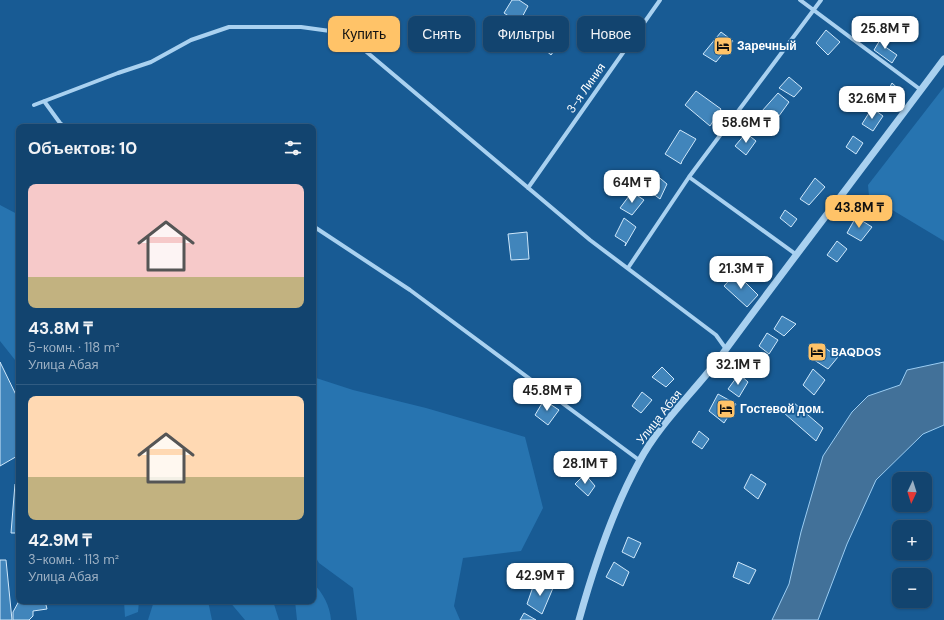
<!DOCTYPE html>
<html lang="ru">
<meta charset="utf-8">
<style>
body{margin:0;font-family:"DM Sans",sans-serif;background:#1b4b74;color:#f1f3f6;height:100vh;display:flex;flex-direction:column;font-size:15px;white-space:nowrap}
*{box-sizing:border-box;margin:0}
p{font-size:13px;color:#9cb0c3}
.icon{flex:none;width:22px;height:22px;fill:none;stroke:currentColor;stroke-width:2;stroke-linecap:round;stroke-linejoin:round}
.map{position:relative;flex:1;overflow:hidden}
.panel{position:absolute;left:16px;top:124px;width:300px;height:480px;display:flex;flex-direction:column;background:#12446f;border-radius:8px;box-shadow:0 1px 3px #0004,0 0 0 1px #315c82}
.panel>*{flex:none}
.top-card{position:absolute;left:328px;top:16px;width:380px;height:36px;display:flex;gap:8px}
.needle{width:26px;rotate:184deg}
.tools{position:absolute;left:892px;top:472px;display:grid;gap:8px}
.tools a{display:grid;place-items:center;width:40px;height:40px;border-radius:8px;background:#12446f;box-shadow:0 1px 3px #0004,0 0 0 1px #315c82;font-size:20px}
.price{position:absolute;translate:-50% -34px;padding:0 9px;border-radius:8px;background:#fff;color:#222;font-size:13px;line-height:26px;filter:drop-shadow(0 1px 2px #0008)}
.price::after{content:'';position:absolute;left:50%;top:24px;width:12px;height:9px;margin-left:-6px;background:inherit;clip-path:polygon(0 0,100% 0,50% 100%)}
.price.selected{background:#ffc368;color:#111}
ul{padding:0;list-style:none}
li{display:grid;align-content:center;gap:8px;height:212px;padding:0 12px}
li+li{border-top:1px solid #315c82}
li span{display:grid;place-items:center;height:124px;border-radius:8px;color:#555}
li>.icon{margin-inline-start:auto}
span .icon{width:72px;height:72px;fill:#fffc;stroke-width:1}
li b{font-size:17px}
h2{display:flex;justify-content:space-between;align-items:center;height:48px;padding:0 12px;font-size:17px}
.chip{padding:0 14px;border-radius:8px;background:#12446f;box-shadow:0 1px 3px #0004,0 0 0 1px #315c82;font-size:14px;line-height:36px}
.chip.selected{background:#ffc368;color:#111}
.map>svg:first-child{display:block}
.green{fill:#2774b0}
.water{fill:#427199;stroke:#9bcdf3}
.building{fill:#4185bb;stroke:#cfe8fb}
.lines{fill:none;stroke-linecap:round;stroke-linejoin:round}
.minor{stroke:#a9d1f0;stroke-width:4}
.tertiary{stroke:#a9d1f0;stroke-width:7}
.labels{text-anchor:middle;stroke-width:3.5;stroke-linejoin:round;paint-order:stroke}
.poi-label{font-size:12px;font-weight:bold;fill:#fff;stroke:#185b94;text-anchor:start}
.street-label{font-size:12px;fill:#fff;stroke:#185b94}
</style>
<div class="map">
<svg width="944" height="620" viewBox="0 0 944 620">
<rect width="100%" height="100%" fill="#185b94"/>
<path class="green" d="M944,87V241L869,196L868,185Z
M0,205L19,215V365L0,341Z
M313,377L353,390L426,408L525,437L543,508L521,551L463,558L454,606L460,620H357L353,588L319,563L313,553Z
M313,583C323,593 330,606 331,620H297L295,601H313Z
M124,601H139L138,612L125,617Z
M154,601H208L212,620H148Z
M229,601H273L279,620H245Z"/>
<path class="water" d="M944,362V425L923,434L876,480L847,544L818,620H772L789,584L801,532L823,456L852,412L868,396L900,385L907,370Z"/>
<path class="building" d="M512,0H519L528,6L519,23L504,13Z
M598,19L612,27L604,41L591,29Z
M560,22L568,31L551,55L544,49Z
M826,30L840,42L828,55L816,43Z
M721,32L733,41L716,62L703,54Z
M883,35L888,38L884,46L897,55L892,63L874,50Z
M789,77L802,88L794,97L779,88Z
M892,83L903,93L893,105L884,98Z
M696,91L721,109L710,126L685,105Z
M778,93L789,102L776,120L762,111Z
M872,108L883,116L873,131L862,124Z
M680,130L696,139L682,161L681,164L665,154Z
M746,133L756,141L746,155L735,146Z
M853,136L863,143L856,154L846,147Z
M655,174L667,184L660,199L648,190Z
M815,178L825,187L809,205L800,199Z
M632,192L644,200L632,215L620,208Z
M785,210L797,219L791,227L780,218Z
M856,217L872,227L861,241L847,233Z
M624,218L636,227L625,246L626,243L615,236Z
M527,232L529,259L511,260L508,234Z
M837,241L847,249L837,262L827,255Z
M736,273L758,295L747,307L724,286Z
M782,316L796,324L784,336L774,329Z
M767,333L778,340L769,354L759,346Z
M818,343L838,357L828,369L808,356Z
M0,362L19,401V455L0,466Z
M662,367L674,379L666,387L652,377Z
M813,369L825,380L814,395L803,385Z
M739,374L748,382L739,397L728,389Z
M642,392L652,400L641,413L632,406Z
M718,394L736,404L724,423L709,411Z
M544,400L559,410L548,425L535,415Z
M793,402L823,428L816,441L784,413Z
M699,431L709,439L702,449L692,442Z
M585,474L595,486L588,496L575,484Z
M751,474L766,484L758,499L744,488Z
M15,484H19V533H11Z
M628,537L641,543L634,558L622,552Z
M0,560H6L12,620H0Z
M614,562L629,572L623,586L606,577Z
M738,562L756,570L749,584L733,577Z
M535,581L553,588L542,614L527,604Z
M19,601H45L47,609L33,611V616L29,620H13V612Z
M524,613L536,620H520Z"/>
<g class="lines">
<path class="minor" d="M800,0L921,90
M44,101L60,123L65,127
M34,105L118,73L151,62L191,40L229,27H301L330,31L356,43L590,240L716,335L726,349
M689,177L797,255
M528,188L660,0
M313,226L410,290L639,460
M628,268L689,177L821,0"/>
<path class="tertiary" d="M579,620C594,566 612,511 639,462C659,424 692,394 718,360C792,259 869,160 944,59"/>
</g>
<defs>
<symbol id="hotel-square" viewBox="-11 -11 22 22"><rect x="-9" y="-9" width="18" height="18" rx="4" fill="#ffc368" stroke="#185b94"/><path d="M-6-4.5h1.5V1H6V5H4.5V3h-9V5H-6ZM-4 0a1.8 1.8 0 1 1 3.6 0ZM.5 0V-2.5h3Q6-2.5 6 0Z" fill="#111"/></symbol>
</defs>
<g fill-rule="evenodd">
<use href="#hotel-square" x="712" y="35" width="22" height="22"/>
<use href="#hotel-square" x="806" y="341" width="22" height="22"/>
<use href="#hotel-square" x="715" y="398" width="22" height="22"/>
</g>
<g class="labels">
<g class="poi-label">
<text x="737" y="50">Заречный</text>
<text x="831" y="356">BAQDOS</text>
<text x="740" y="413">Гостевой дом.</text>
</g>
<g class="street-label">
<text transform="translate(586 88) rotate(-55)" y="4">3-я Линия</text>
<text transform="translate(659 417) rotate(-52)" y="4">Улица Абая</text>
</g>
</g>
</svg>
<div class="tools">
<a><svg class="needle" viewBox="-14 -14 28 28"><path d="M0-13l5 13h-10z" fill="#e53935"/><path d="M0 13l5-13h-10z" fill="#9cb0c3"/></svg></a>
<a>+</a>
<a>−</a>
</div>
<b class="price" style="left:885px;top:50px">25.8M ₸</b>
<b class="price" style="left:872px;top:120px">32.6M ₸</b>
<b class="price" style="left:746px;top:144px">58.6M ₸</b>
<b class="price" style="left:632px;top:204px">64M ₸</b>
<b class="price selected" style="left:859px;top:229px">43.8M ₸</b>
<b class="price" style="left:741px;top:290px">21.3M ₸</b>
<b class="price" style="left:738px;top:386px">32.1M ₸</b>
<b class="price" style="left:547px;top:412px">45.8M ₸</b>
<b class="price" style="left:585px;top:485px">28.1M ₸</b>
<b class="price" style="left:540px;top:597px">42.9M ₸</b>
<div class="top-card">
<a class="chip selected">Купить</a>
<a class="chip">Снять</a>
<a class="chip">Фильтры</a>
<a class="chip">Новое</a>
</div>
<section class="panel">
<h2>Объектов: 10<svg class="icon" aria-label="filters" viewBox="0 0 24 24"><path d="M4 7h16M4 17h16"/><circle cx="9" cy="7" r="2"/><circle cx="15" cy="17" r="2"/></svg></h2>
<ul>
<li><span style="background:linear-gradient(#f6c9c9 75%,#c2b280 0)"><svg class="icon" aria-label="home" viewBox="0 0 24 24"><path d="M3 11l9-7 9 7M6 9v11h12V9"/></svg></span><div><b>43.8M ₸</b><p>5-комн. · 118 m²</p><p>Улица Абая</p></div></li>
<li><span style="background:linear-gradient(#ffd9b3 65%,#c2b280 0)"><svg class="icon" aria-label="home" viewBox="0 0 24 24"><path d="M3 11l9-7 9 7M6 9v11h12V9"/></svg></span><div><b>42.9M ₸</b><p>3-комн. · 113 m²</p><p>Улица Абая</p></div></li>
</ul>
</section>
</div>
